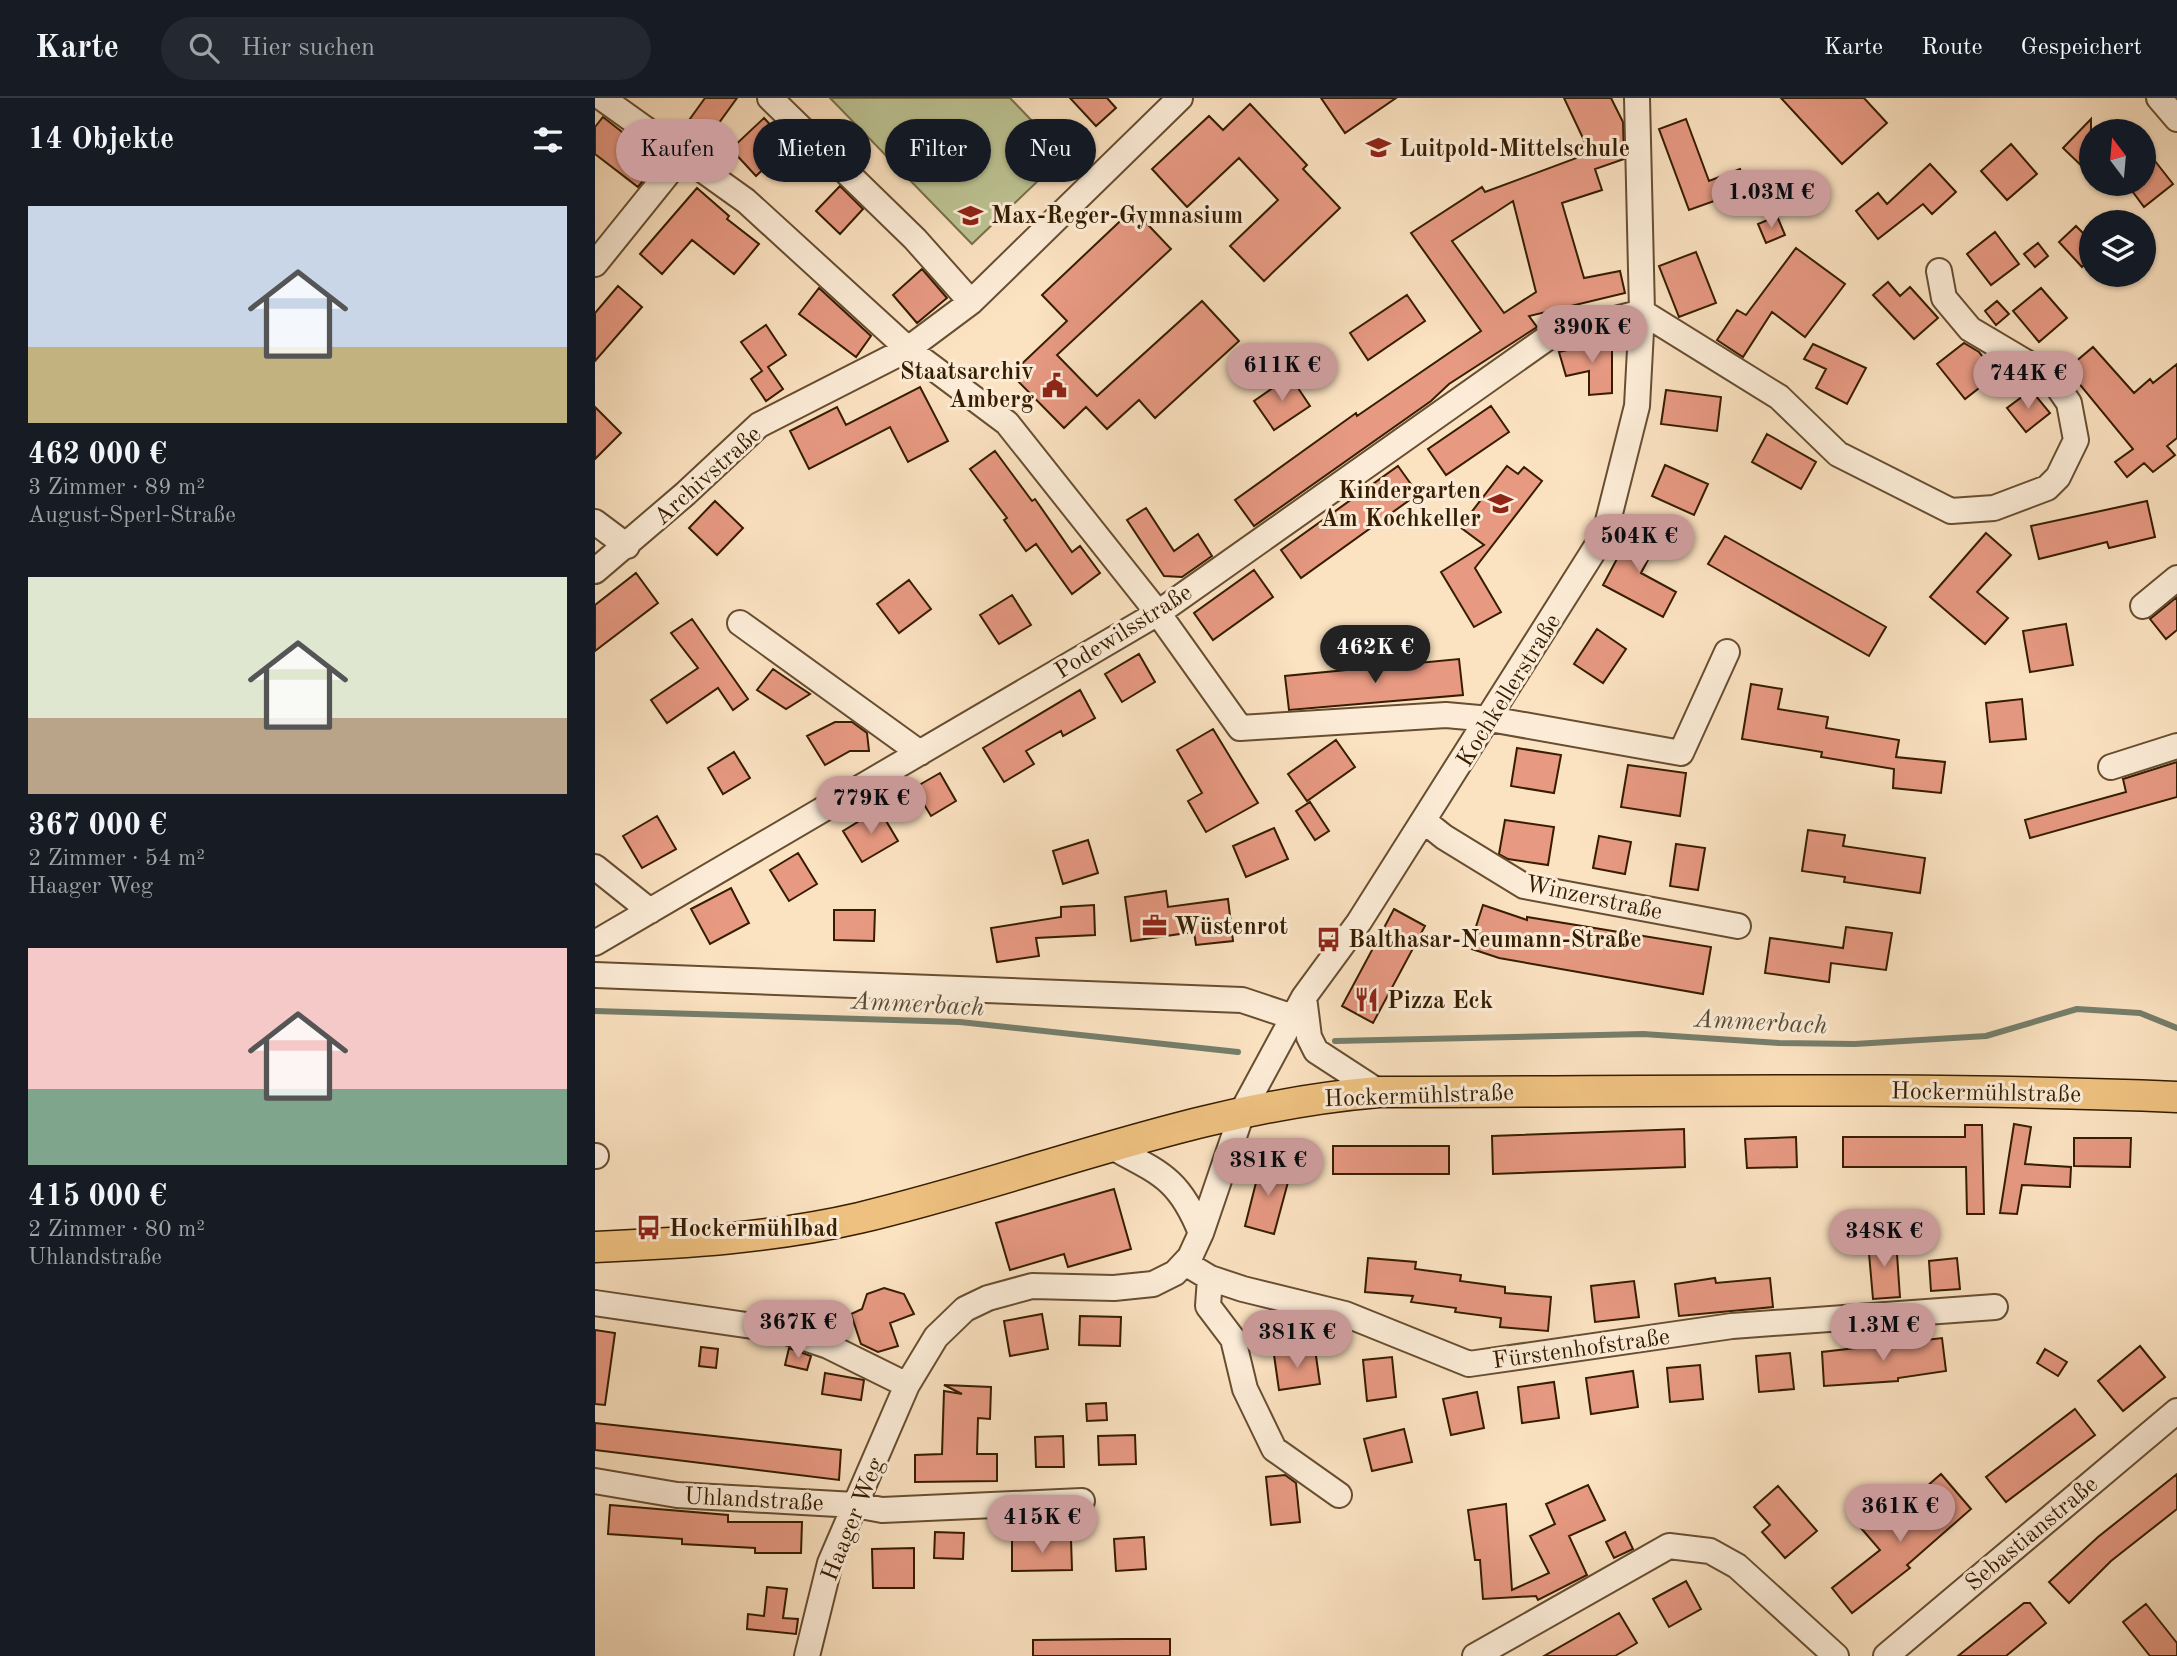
<!DOCTYPE html>
<html lang="de">
<meta charset="utf-8">
<style>
body{margin:0;font-family:"Old Standard TT",serif;background:#242831;color:#f1f3f6;height:100vh;display:flex;flex-direction:column;font-size:26px;white-space:nowrap}
*{box-sizing:border-box;margin:0}
p{font-size:23px;color:#9ea1a6}
.icon{flex:none;width:38px;height:38px;fill:none;stroke:currentColor;stroke-width:2;stroke-linecap:round;stroke-linejoin:round}
.map{position:relative;flex:1;overflow:hidden}
.sheet{display:flex;flex-direction:column;background:#171b24;width:595px}
.sheet>*{flex:none}
.guide{position:absolute;left:21px;top:21px;width:665px;height:63px;display:flex;gap:14px}
.needle{width:46px;rotate:344deg}
.buttons{position:absolute;left:1484px;top:21px;display:grid;gap:14px}
.buttons a{display:grid;place-items:center;width:77px;height:77px;border-radius:50%;background:#171b24;box-shadow:0 2px 5px #0004;font-size:35px}
.price{position:absolute;translate:-50% -60px;padding:0 16px;border-radius:24px;background:#c59692;color:#111;font-size:23px;line-height:46px;filter:drop-shadow(0 2px 4px #0008)}
.price::after{content:'';position:absolute;left:50%;top:42px;width:21px;height:16px;margin-left:-10px;background:inherit;clip-path:polygon(0 0,100% 0,50% 100%)}
.price.on{background:#222;color:#fff}
ul{padding:0;list-style:none}
li{display:grid;align-content:center;gap:14px;height:371px;padding:0 28px}
li span{display:grid;place-items:center;height:217px;border-radius:0px;color:#555}
li>.icon{margin-inline-start:auto}
span .icon{width:126px;height:126px;fill:#fffc;stroke-width:1}
li b{font-size:30px}
h2{display:flex;justify-content:space-between;align-items:center;height:84px;padding:0 28px;font-size:30px}
.chip{padding:0 24px;border-radius:32px;background:#171b24;box-shadow:0 2px 5px #0004;font-size:24px;line-height:63px}
.chip.on{background:#c59692;color:#111}
header{display:flex;align-items:center;gap:42px;box-sizing:border-box;height:98px;padding:0 35px;background:#171b24;border-bottom:2px solid #363941}
header strong{font-size:33px}
nav{display:flex;gap:38px;margin-inline-start:auto;font-size:24px}
.search{width:490px;height:63px;background:#242831;display:flex;align-items:center;gap:18px;box-sizing:border-box;padding:0 24px;border-radius:38px;color:#9ea1a6;font-size:26px}
main{display:flex;flex:1;min-height:0}
.map>svg:first-child{display:block}
.green{fill:#bdc494;stroke:#7a704a;stroke-width:2}
.lines{fill:none;stroke-linecap:round;stroke-linejoin:round}
.stream{stroke:#757e6b;stroke-width:6}
.building{fill:#e79982;stroke:#361d00;stroke-width:2;fill-rule:evenodd}
.minor-casing{stroke:#674e30;stroke-width:28}
.major-casing{stroke:#361d00;stroke-width:33}
.minor{stroke:#fcecd7;stroke-width:24}
.major{stroke:#eec180;stroke-width:30}
.labels{text-anchor:middle;stroke-width:6;stroke-linejoin:round;paint-order:stroke}
.poi-label{font-size:24px;font-weight:bold;fill:#361d00;stroke:#fcecd7;text-anchor:start}
.street-label{font-size:24px;fill:#361d00;stroke:#fcecd7}
.water-label{font-size:26px;font-style:italic;fill:#564d36;stroke:#fcecd7}
</style>
<header>
<strong>Karte</strong>
<div class="search"><svg class="icon" aria-label="search" viewBox="0 0 24 24"><circle cx="10" cy="10" r="6"/><path d="M15 15l6 6"/></svg>Hier suchen</div>
<nav><a>Karte</a><a>Route</a><a>Gespeichert</a></nav>
</header>
<main>
<section class="sheet">
<h2>14 Objekte<svg class="icon" aria-label="filters" viewBox="0 0 24 24"><path d="M4 7h16M4 17h16"/><circle cx="9" cy="7" r="2"/><circle cx="15" cy="17" r="2"/></svg></h2>
<ul>
<li><span style="background:linear-gradient(#c9d6e8 65%,#c2b280 0)"><svg class="icon" aria-label="home" viewBox="0 0 24 24"><path d="M3 11l9-7 9 7M6 9v11h12V9"/></svg></span><div><b>462 000 €</b><p>3 Zimmer · 89 m²</p><p>August-Sperl-Straße</p></div></li>
<li><span style="background:linear-gradient(#dfe7d0 65%,#b9a48a 0)"><svg class="icon" aria-label="home" viewBox="0 0 24 24"><path d="M3 11l9-7 9 7M6 9v11h12V9"/></svg></span><div><b>367 000 €</b><p>2 Zimmer · 54 m²</p><p>Haager Weg</p></div></li>
<li><span style="background:linear-gradient(#f6c9c9 65%,#7fa58c 0)"><svg class="icon" aria-label="home" viewBox="0 0 24 24"><path d="M3 11l9-7 9 7M6 9v11h12V9"/></svg></span><div><b>415 000 €</b><p>2 Zimmer · 80 m²</p><p>Uhlandstraße</p></div></li>
</ul>
</section>
<div class="map">
<svg width="1582" height="1558" viewBox="0 0 1582 1558">
<rect width="100%" height="100%" fill="#fbe2c1"/>
<filter id="stains"><feTurbulence type="fractalNoise" baseFrequency=".00286" numOctaves="4"/><feColorMatrix values="0 0 0 0 .2 0 0 0 0 .09 0 0 0 0 .02 0 0 0 .5 -.17"/></filter>
<radialGradient id="worn" r=".72"><stop offset=".6" stop-color="#630" stop-opacity="0"/><stop offset="1" stop-color="#630" stop-opacity=".3"/></radialGradient>
<path class="green" d="M235,0H415L470,57L377,146Z"/>
<g class="lines">
<path class="stream" d="M0,913L365,924L643,954
M740,943L1048,936L1184,945L1260,946L1391,938L1482,911L1545,915L1582,930"/>
</g>
<path class="building" d="M110,0H142L113,40L92,25Z
M475,0H512L521,10L501,28Z
M726,0H801L750,35Z
M969,0H1016L1028,24L1029,61L1000,71L1007,92L967,105L989,180L1025,173L1030,195L934,218L942,229L854,286L836,303L659,428L640,402L761,315L762,318L886,233L816,135L887,89L890,94L995,55ZM918,103L941,194L909,215L857,143Z
M1186,0H1269L1292,25L1247,66Z
M655,6L712,67L708,71L745,110L669,183L635,148L683,102L644,60L592,109L557,71L614,18L628,32Z
M8,19L64,63L43,89L0,56V29Z
M169,20L194,47L161,78L136,51Z
M1091,21L1114,83L1145,71L1153,91L1094,112L1064,31Z
M1496,21V77L1468,50Z
M1416,46L1442,76L1412,102L1386,73Z
M1549,49L1578,86L1549,109L1532,86H1549Z
M1335,66L1361,94L1337,116L1328,106L1283,141L1261,113L1283,95L1292,106Z
M245,88L268,111L245,136L221,113Z
M102,90L134,118L132,121L164,146L139,176L97,142L67,176L45,156Z
M538,111L576,151L462,257L502,298L607,203L644,243L560,320L544,302L512,331L491,309L469,330L416,276L472,223L447,197Z
M1182,118L1190,137L1171,145L1163,126Z
M1481,128L1496,143V160L1487,169L1464,144Z
M1400,134L1424,166L1396,187L1372,156Z
M1443,145L1453,158L1440,169L1429,156Z
M1201,150L1250,186L1210,239L1177,214L1148,259L1122,242L1142,212L1151,217Z
M1101,154L1121,205L1084,219L1064,168Z
M327,171L352,200L322,225L298,197Z
M1293,184L1305,198L1315,189L1343,220L1319,241L1278,197Z
M23,188L47,209L0,263V215Z
M224,190L276,238L261,259L204,216Z
M1446,190L1472,220L1444,244L1418,213Z
M812,197L830,223L773,262L755,235Z
M1402,203L1414,216L1401,227L1390,213Z
M171,227L191,257L173,269L188,291L171,303L156,281L167,273L146,244Z
M1017,241V295L994,297V273L971,278L964,254Z
M1369,245L1384,254L1402,276L1370,301L1342,266Z
M1218,246L1271,270L1252,306L1221,290L1231,271L1209,261Z
M1498,249L1539,295L1555,281L1558,285L1582,266V340L1572,348L1580,357L1558,374L1549,365L1532,379L1520,364L1538,351L1472,271Z
M695,278L715,308L679,332L659,303Z
M325,289L353,343L313,364L295,329L214,371L195,333L242,309L251,327Z
M1071,292L1126,299L1122,333L1066,326Z
M1436,292L1455,315L1431,334L1412,310Z
M896,308L914,334L851,377L833,351Z
M0,309L26,335L0,361Z
M1172,336L1221,364L1206,391L1157,364Z
M400,353L437,403L440,401L477,454L485,448L505,475L477,496L441,446L431,453L409,422L412,420L375,371Z
M1070,367L1113,386L1099,417L1057,398Z
M803,368L823,396L706,480L686,452Z
M912,368L923,376L929,369L947,383L880,470L906,514L879,529L846,474L889,447L865,429Z
M120,403L148,430L122,457L94,430Z
M1552,403L1560,439L1514,450L1512,444L1444,461L1436,428Z
M551,410L579,453L603,436L617,458L587,479L569,478L532,422Z
M1040,427L1065,439L1046,475L1081,494L1068,519L1008,487Z
M1391,435L1416,457L1382,494L1413,520L1390,546L1335,499Z
M1130,438L1291,529L1274,558L1113,466Z
M659,472L678,499L618,542L599,515Z
M41,475L63,505L0,553V507Z
M314,482L336,511L304,535L282,506Z
M417,497L436,527L404,546L385,517Z
M1582,499V532L1571,541L1555,521Z
M97,521L153,601L138,612L123,590L72,625L56,602L103,570L76,535Z
M1471,526L1478,567L1435,574L1428,533Z
M1002,531L1031,551L1008,585L979,566Z
M544,556L560,584L527,604L510,576Z
M864,561L868,597L694,612L690,578Z
M178,571L197,584L215,596L191,611L162,592Z
M1156,586L1187,591L1183,611L1233,619L1231,630L1304,642L1301,659L1350,664L1346,695L1298,690L1299,671L1226,659L1227,654L1147,641Z
M485,592L500,620L468,638L466,633L431,653L439,666L409,684L388,650Z
M1427,601L1431,641L1395,644L1391,605Z
M240,624H257L272,635L274,653H255L230,667L212,638Z
M618,631L663,705L611,734L593,703L607,695L582,652Z
M741,642L760,669L712,703L693,676Z
M922,650L966,657L959,695L916,688Z
M139,654L155,680L128,696L113,670Z
M1582,664V699L1435,740L1430,722L1531,694L1528,681Z
M1033,667L1091,675L1085,718L1026,709Z
M345,675L361,703L336,718L319,690Z
M715,704L734,733L720,742L701,713Z
M284,711L303,743L267,764L248,733Z
M62,718L81,751L47,770L28,738Z
M910,722L959,729L953,767L913,761L904,756Z
M679,730L693,761L651,779L638,748Z
M1213,732L1250,737L1248,748L1330,760L1325,795L1249,784L1250,779L1207,773Z
M1004,738L1036,744L1030,776L998,770Z
M493,742L503,775L468,786L458,753Z
M1081,746L1110,750L1103,792L1075,788Z
M203,755L222,786L194,803L175,772Z
M136,790L154,825L115,846L96,811Z
M571,793L573,809L633,801L638,843L601,847L599,834L536,843L530,799Z
M499,807L500,837L441,840L444,858L402,864L396,830L466,819V809Z
M888,807L932,822V819L1116,849L1108,896L904,860L874,850Z
M799,811L830,828L778,925L747,908Z
M239,812H280L279,843L239,842Z
M1251,829L1297,835L1291,872L1236,865L1234,884L1170,875L1175,840L1248,850Z
M1419,1026L1436,1029L1430,1066L1476,1069L1475,1089L1427,1087L1422,1116L1405,1115Z
M1370,1027H1387L1389,1116H1372L1371,1069H1248V1039H1370Z
M1089,1031L1090,1069L898,1076L897,1038Z
M1201,1039L1202,1069L1152,1070L1150,1041Z
M1479,1040H1536L1535,1069L1479,1068Z
M738,1048H854V1076H738Z
M666,1065L696,1073L679,1136L650,1128Z
M519,1091L536,1151L473,1169L469,1156L415,1172L401,1125Z
M1301,1142L1305,1199L1278,1201L1273,1144Z
M773,1160L821,1164L820,1171L866,1177L865,1183L910,1189V1195L956,1199L953,1233L905,1229L906,1220L860,1214L861,1210L816,1204L818,1198L770,1194Z
M1362,1160L1365,1191L1336,1193L1334,1163Z
M1120,1180L1121,1185L1175,1180L1178,1209L1084,1218L1080,1186Z
M1039,1183L1044,1219L1000,1224L996,1188Z
M289,1190L309,1196L319,1216L295,1225L303,1248L283,1254L266,1246L256,1216L267,1211L272,1196Z
M447,1216L453,1251L415,1258L409,1223Z
M485,1218L526,1219L525,1248L484,1247Z
M0,1232L20,1235L10,1307L0,1306Z
M1347,1240L1351,1273L1303,1280V1283L1229,1288L1227,1254Z
M1545,1248L1570,1279L1528,1313L1503,1283Z
M106,1249L123,1251L121,1270L104,1268Z
M194,1250L216,1258L212,1272L190,1267Z
M720,1251L725,1286L684,1292L679,1257Z
M1450,1251L1472,1264L1463,1278L1442,1265Z
M1195,1255L1199,1291L1164,1294L1161,1258Z
M797,1259L801,1299L772,1303L768,1262Z
M1105,1267L1108,1301L1075,1304L1072,1270Z
M1038,1273L1043,1309L996,1316L991,1280Z
M230,1275L269,1282L266,1302L227,1296Z
M959,1284L964,1320L927,1325L923,1289Z
M349,1287L396,1289L395,1321L383,1320L382,1356H402V1383L320,1384V1357L347,1356L349,1293L367,1296Z
M882,1294L889,1330L856,1337L848,1301Z
M511,1305L512,1322L492,1323L491,1306Z
M1480,1311L1500,1337L1411,1404L1391,1379Z
M0,1325L246,1352L244,1382L0,1352Z
M809,1331L817,1364L777,1373L769,1341Z
M540,1337L541,1366L504,1367L503,1338Z
M468,1338L469,1369H441L440,1339Z
M1346,1376L1376,1411L1312,1467L1315,1470L1257,1515L1237,1490L1285,1452L1266,1430L1290,1408L1309,1429L1342,1401L1331,1389Z
M1582,1376V1411L1516,1463L1474,1505L1454,1484L1503,1439Z
M690,1377L701,1385L705,1424L676,1427L671,1379Z
M993,1387L1010,1422L974,1438L992,1477L943,1502L941,1498L888,1501L885,1462H880L873,1412L911,1406L917,1492L954,1475L935,1438L960,1426L951,1406Z
M1183,1388L1222,1433L1190,1460L1167,1434L1175,1427L1159,1409Z
M15,1407L133,1417V1424H207L206,1455H160V1450L87,1446V1441L13,1436Z
M340,1434L369,1435L368,1461L339,1460Z
M1030,1434L1038,1451L1019,1460L1011,1444Z
M549,1439L551,1471L521,1473L519,1441Z
M476,1441L477,1472L417,1473V1442Z
M319,1450V1490H278L277,1451Z
M1091,1483L1106,1511L1074,1529L1058,1501Z
M172,1489L192,1491L188,1520L203,1521L201,1536L152,1531L153,1516L169,1518Z
M1429,1505H1435L1451,1525L1411,1558H1363Z
M1551,1506L1582,1545V1558H1555L1528,1524Z
M1024,1515L1042,1545L1020,1558H949Z
M530,1541H575V1558H438V1542Z"/>
<g class="lines">
<defs>
<path id="minor" d="M7,0L151,103L313,251L412,325L563,515L645,630L851,617L895,621L1086,655L1132,554
M175,0L320,141L376,204
M1564,0L1582,21
M0,166L87,58
M1047,214L1184,299L1243,356L1356,413L1399,410L1452,390L1463,379L1481,342L1474,305L1456,279L1375,231L1349,200L1344,173
M0,424L32,448
M0,473L90,396L164,327L313,251L376,204L585,0
M1548,508L1582,480
M145,525L325,655
M1516,669L1582,648
M829,723L849,739L929,788L1143,828
M0,769L55,813
M0,845L563,515L955,238L1047,214
M0,877L647,902L698,919
M709,899L714,939L721,953L784,994
M515,1048C565,1075 584,1080 606,1135
M0,1058H1
M590,1165L615,1180L648,1191L750,1216L874,1266L1137,1228L1400,1209
M615,1180L613,1208L638,1241L650,1291L679,1351L744,1397
M0,1205L186,1232L233,1248L312,1287
M0,1383L82,1397L260,1407L287,1412L487,1403
M212,1558L235,1465L312,1287L341,1239L370,1211L393,1200L437,1188L519,1190L558,1186L580,1175L595,1159L606,1135L648,1012L709,899L764,824L1010,435L1042,308L1047,214L1042,0
M880,1558L1074,1448L1115,1453L1142,1468L1241,1558
M1291,1558L1582,1313"/>
<path id="major" d="M0,1149C89,1145 177,1140 264,1120C440,1078 601,1009 784,994C1050,994 1316,988 1582,999"/>
</defs>
<use href="#minor" class="minor-casing"/>
<use href="#major" class="major-casing"/>
<use href="#minor" class="minor"/>
<use href="#major" class="major"/>
</g>
<defs>
<symbol id="school-bare" viewBox="-9 -9 18 18"><path d="M0-5L7-2L0 1L-7-2ZM-4 1L0 2.5L4 1V4Q0 6-4 4Z" fill="#8f2418" stroke="#fcecd7" stroke-width="2.5" paint-order="stroke"/></symbol>
<symbol id="civic-bare" viewBox="-9 -9 18 18"><path d="M-.6-6.5H3V-4.5H.6V-3L4-1V1h2V6H-6V1h2V-1L-.6-3ZM-1.2 2.5V6h2.4V2.5Z" fill="#8f2418" stroke="#fcecd7" stroke-width="2.5" paint-order="stroke"/></symbol>
<symbol id="office-bare" viewBox="-9 -9 18 18"><path d="M-6-3h4V-5.5h4V-3h4V5H-6ZM-1-4.5V-3h2v-1.5ZM-6 0V1H6V0Z" fill="#8f2418" stroke="#fcecd7" stroke-width="2.5" paint-order="stroke"/></symbol>
<symbol id="bus-bare" viewBox="-9 -9 18 18"><path d="M-5-6H5V4H4V6H2V4H-2V6H-4V4H-5ZM-3.5-4V0h7V-4ZM-3.5 1.2v1.5H-2V1.2ZM2 1.2v1.5H3.5V1.2Z" fill="#8f2418" stroke="#fcecd7" stroke-width="2.5" paint-order="stroke"/></symbol>
<symbol id="restaurant-bare" viewBox="-9 -9 18 18"><path d="M-5-6h1v4h1v-4h1v4h1v-4h1v5L-1.5 .5V6h-2V.5L-5-1ZM5-6V6H3V1.5H1.5Q1.5-4 5-6Z" fill="#8f2418" stroke="#fcecd7" stroke-width="2.5" paint-order="stroke"/></symbol>
</defs>
<g fill-rule="evenodd">
<use href="#school-bare" x="766" y="32" width="35" height="35"/>
<use href="#school-bare" x="358" y="100" width="35" height="35"/>
<use href="#civic-bare" x="442" y="270" width="35" height="35"/>
<use href="#school-bare" x="888" y="388" width="35" height="35"/>
<use href="#office-bare" x="542" y="810" width="35" height="35"/>
<use href="#bus-bare" x="716" y="824" width="35" height="35"/>
<use href="#restaurant-bare" x="754" y="884" width="35" height="35"/>
<use href="#bus-bare" x="36" y="1112" width="35" height="35"/>
</g>
<g class="labels">
<g class="poi-label">
<text x="804" y="58">Luitpold-Mittelschule</text>
<text x="396" y="125">Max-Reger-Gymnasium</text>
<text x="439" y="281" text-anchor="end">Staatsarchiv<tspan x="439" dy="28">Amberg</tspan></text>
<text x="886" y="400" text-anchor="end">Kindergarten<tspan x="886" dy="28">Am Kochkeller</tspan></text>
<text x="579" y="836">Wüstenrot</text>
<text x="753" y="849">Balthasar-Neumann-Straße</text>
<text x="792" y="910">Pizza Eck</text>
<text x="74" y="1138">Hockermühlbad</text>
</g>
<g class="street-label">
<text transform="translate(112 377) rotate(-42)" y="8">Archivstraße</text>
<text transform="translate(528 533) rotate(-32)" y="8">Podewilsstraße</text>
<text transform="translate(913 592) rotate(-58)" y="8">Kochkellerstraße</text>
<text transform="translate(999 799) rotate(12)" y="8">Winzerstraße</text>
<text transform="translate(1391 994) rotate(1)" y="8">Hockermühlstraße</text>
<text transform="translate(824 997) rotate(-2)" y="8">Hockermühlstraße</text>
<text transform="translate(986 1250) rotate(-8)" y="8">Fürstenhofstraße</text>
<text transform="translate(159 1401) rotate(3)" y="8">Uhlandstraße</text>
<text transform="translate(257 1421) rotate(-68)" y="8">Haager Weg</text>
<text transform="translate(1436 1435) rotate(-40)" y="8">Sebastianstraße</text>
</g>
<g class="water-label">
<text transform="translate(323 905) rotate(3)" y="9">Ammerbach</text>
<text transform="translate(1166 923) rotate(3)" y="9">Ammerbach</text>
</g>
</g>
<rect width="100%" height="100%" filter="url(#stains)"/>
<rect width="100%" height="100%" fill="url(#worn)"/>
</svg>
<div class="buttons">
<a><svg class="needle" viewBox="-14 -14 28 28"><path d="M0-13l5 13h-10z" fill="#e53935"/><path d="M0 13l5-13h-10z" fill="#9ea1a6"/></svg></a>
<a><svg class="icon" aria-label="layers" viewBox="0 0 24 24"><path d="M12 4l9 5-9 5-9-5zM3 14l9 5 9-5"/></svg></a>
</div>
<b class="price" style="left:1176px;top:132px">1.03M €</b>
<b class="price" style="left:997px;top:267px">390K €</b>
<b class="price" style="left:687px;top:305px">611K €</b>
<b class="price" style="left:1433px;top:313px">744K €</b>
<b class="price" style="left:1044px;top:476px">504K €</b>
<b class="price on" style="left:780px;top:587px">462K €</b>
<b class="price" style="left:276px;top:738px">779K €</b>
<b class="price" style="left:673px;top:1100px">381K €</b>
<b class="price" style="left:1289px;top:1171px">348K €</b>
<b class="price" style="left:203px;top:1262px">367K €</b>
<b class="price" style="left:1288px;top:1265px">1.3M €</b>
<b class="price" style="left:702px;top:1272px">381K €</b>
<b class="price" style="left:1305px;top:1446px">361K €</b>
<b class="price" style="left:447px;top:1457px">415K €</b>
<div class="guide">
<a class="chip on">Kaufen</a>
<a class="chip">Mieten</a>
<a class="chip">Filter</a>
<a class="chip">Neu</a>
</div>
</div>
</main>
